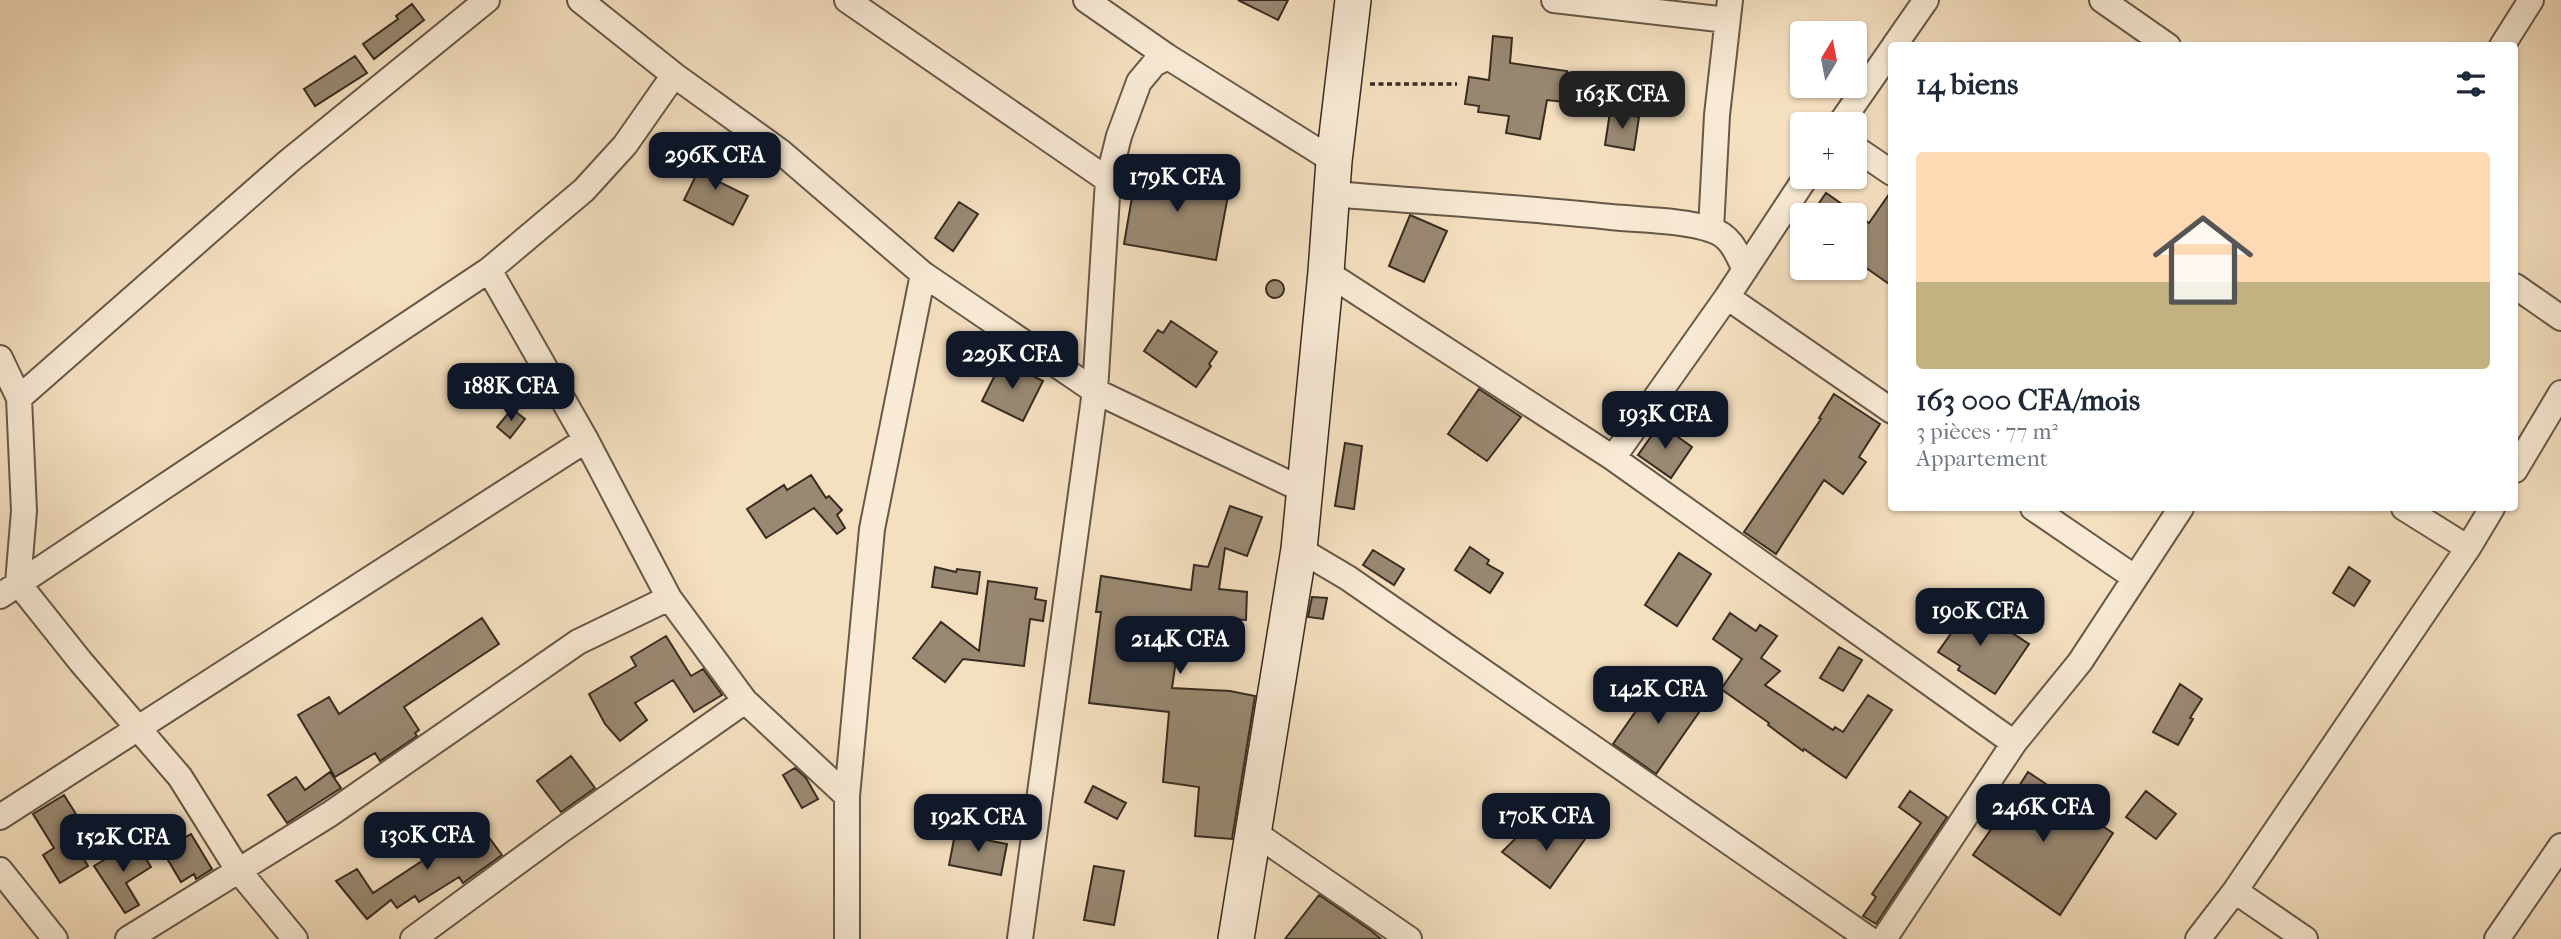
<!DOCTYPE html>
<html lang="fr">
<meta charset="utf-8">
<style>
body{margin:0;font-family:"IM FELL French Canon",serif;background:#f6f6f7;color:#1f2937;height:100vh;display:flex;flex-direction:column;font-size:26px;white-space:nowrap}
*{box-sizing:border-box;margin:0}
p{font-size:23px;color:#747a83}
.icon{flex:none;width:38px;height:38px;fill:none;stroke:currentColor;stroke-width:2;stroke-linecap:round;stroke-linejoin:round}
.map{position:relative;flex:1;overflow:hidden}
.details{position:absolute;left:1888px;top:42px;width:630px;height:469px;display:flex;flex-direction:column;background:#fff;border-radius:7px;box-shadow:0 2px 5px #0004}
.details>*{flex:none}
.needle{width:46px;rotate:10deg}
.fabs{position:absolute;left:1790px;top:21px;display:grid;gap:14px}
.fabs a{display:grid;place-items:center;width:77px;height:77px;border-radius:7px;background:#fff;box-shadow:0 2px 5px #0004;font-size:35px}
.price{position:absolute;translate:-50% -60px;padding:0 16px;border-radius:14px;background:#111827;color:#fff;font-size:23px;line-height:46px;filter:drop-shadow(0 2px 4px #0008)}
.price::after{content:'';position:absolute;left:50%;top:42px;width:21px;height:16px;margin-left:-10px;background:inherit;clip-path:polygon(0 0,100% 0,50% 100%)}
.price.on{background:#222;color:#fff}
ul{padding:0;list-style:none}
li{display:grid;align-content:center;gap:14px;height:371px;padding:0 28px}
li span{display:grid;place-items:center;height:217px;border-radius:7px;color:#555}
li>.icon{margin-inline-start:auto}
span .icon{width:126px;height:126px;fill:#fffc;stroke-width:1}
li b{font-size:30px}
h2{display:flex;justify-content:space-between;align-items:center;height:84px;padding:0 28px;font-size:30px}
.map>svg:first-child{display:block}
.building{fill:#998973;stroke:#372b21;stroke-width:2}
.lines{fill:none;stroke-linecap:round;stroke-linejoin:round}
.street-casing{stroke:#665848;stroke-width:28}
.secondary-casing{stroke:#372b21;stroke-width:38}
.path{stroke:#372b21;stroke-width:3.5;stroke-dasharray:5 3.5;stroke-linecap:butt}
.street{stroke:#f8ead5;stroke-width:24}
.secondary{stroke:#f8ead5;stroke-width:35}
</style>
<div class="map">
<svg width="2561" height="939" viewBox="0 0 2561 939">
<rect width="100%" height="100%" fill="#f4dfbf"/>
<filter id="stains"><feTurbulence type="fractalNoise" baseFrequency=".00286" numOctaves="4"/><feColorMatrix values="0 0 0 0 .2 0 0 0 0 .09 0 0 0 0 .02 0 0 0 .5 -.17"/></filter>
<radialGradient id="worn" r=".72"><stop offset=".6" stop-color="#630" stop-opacity="0"/><stop offset="1" stop-color="#630" stop-opacity=".3"/></radialGradient>
<path class="building" d="M1238,0H1288L1278,20Z
M412,4L424,20L374,59L363,44L398,19L396,16Z
M1493,36L1512,38L1510,63L1567,71L1564,102L1547,100L1540,139L1506,133L1509,116L1478,112L1479,106L1465,104L1469,77L1489,80Z
M355,56L367,73L315,106L304,89Z
M1610,112L1639,117L1634,150L1605,145Z
M708,151L723,158L713,179L748,196L733,225L684,200Z
M1137,168L1230,185L1216,260L1124,244Z
M1892,190V286L1855,260V215H1811L1826,193L1869,223Z
M959,202L978,214L953,251L935,238Z
M1410,215L1447,231L1424,282L1389,266Z
M1266 289a9 9 0 1 1 18 0a9 9 0 1 1-18 0Z
M1171,321L1217,352L1209,364L1211,366L1196,387L1144,351L1158,330L1163,333Z
M1002,361L1043,381L1023,421L982,401Z
M1479,389L1521,417L1487,461L1448,434Z
M1834,394L1880,424L1859,457L1866,462L1843,494L1824,480L1776,554L1744,532L1821,419L1819,418Z
M512,409L525,419L510,438L497,427Z
M1660,424L1692,447L1671,478L1638,455Z
M1345,443L1362,446L1354,509L1335,506Z
M811,475L826,498L829,496L842,510L837,515L845,528L837,534L814,508L766,538L747,509L784,485L787,490Z
M1230,506L1262,517L1247,556L1225,548L1219,589L1247,592L1246,620L1215,618V622L1182,618L1172,688L1230,691L1255,696L1232,839L1195,836L1199,787L1163,782L1169,712L1089,703L1101,612H1096L1101,576L1191,590L1194,565L1208,567Z
M1470,547L1489,560L1487,564L1503,573L1490,593L1455,570Z
M1373,550L1404,569L1394,585L1363,565Z
M1679,553L1711,574L1677,626L1645,605Z
M935,567L956,572L957,569L980,572L977,594L932,587Z
M2349,567L2370,581L2354,606L2333,593Z
M988,581L1037,588L1035,599L1046,601L1043,621L1030,619L1024,666L963,659L945,682L913,658L941,622L979,651Z
M1312,597L1327,598L1323,619L1308,617Z
M1952,602L1999,633L2003,627L2029,644L1995,694L1958,670L1960,666L1938,652L1952,632L1939,623Z
M1730,613L1756,631L1760,625L1777,636L1761,658L1780,671L1765,685L1833,730L1835,727L1843,732L1868,695L1892,710L1846,778L1804,749L1803,751L1768,725L1769,723L1721,689L1742,659L1713,639Z
M482,618L499,644L404,707L419,730L415,733L417,736L380,761L375,753L335,777L298,715L329,697L339,714Z
M666,636L691,676L703,669L722,695L694,712L673,680L635,703L647,720L620,741L605,724L589,694L636,666L631,657Z
M1839,647L1862,660L1843,691L1820,678Z
M1659,678L1702,708L1656,774L1613,744Z
M2180,684L2202,699L2190,718L2193,719L2178,745L2153,732Z
M571,756L595,788L561,812L537,781Z
M795,768L806,778L818,799L802,808L783,775Z
M330,772L341,788L287,823L268,795L296,777L305,790Z
M2028,772L2070,800L2068,804L2113,833L2060,915L1973,855L2013,798L2012,797Z
M1093,786L1126,803L1117,819L1085,802Z
M1910,791L1947,817L1876,924L1863,916L1876,897L1872,894L1921,823L1899,807Z
M2146,791L2176,814L2156,839L2126,817Z
M64,795L84,827L70,836L88,866L60,883L43,855L54,848L33,814Z
M476,820L502,855L463,883L459,877L419,902L415,896L397,908L391,900L367,919L336,881L357,869L373,893L454,840L452,837Z
M1525,829L1540,841L1552,829L1590,832L1550,888L1502,852Z
M191,834L212,869L196,879L194,874L181,882L162,850Z
M955,834L1007,844L1001,875L949,865Z
M135,841L151,867L126,883L139,905L125,913L94,866Z
M1094,866L1124,871L1114,925L1084,920Z
M1319,895L1370,930L1381,939H1285Z"/>
<g class="lines">
<defs>
<path id="street" d="M580,0L674,75L781,152L923,274L1095,391L1305,491
M847,0L1108,180
M1086,0L1168,57L1334,161
M1554,0L1727,20
M2102,0L2168,46
M1894,46L1926,0
M2502,46L2531,0
M1840,124L1892,49
M1855,148L1892,173
M1333,194C1426,202 1518,207 1611,217C1641,220 1684,220 1712,230C1731,236 1737,253 1745,270
M1711,229L1717,115L1730,0
M489,270L586,440L669,598L745,701L847,796
M1326,272L1613,458L2014,743
M2515,286L2561,318
M1727,297L1892,411
M0,358L19,398L24,511L18,583L81,662L180,777L238,870L295,939
M19,398L289,161L487,0
M1613,458L1727,297L1806,177
M2515,470L2561,393
M2033,508L2134,577
M2404,508L2468,548
M1299,549L1348,578L1869,939
M0,596L489,270L584,190L625,145L674,75
M0,817L586,440
M1252,831L1409,939
M0,870L55,939
M2235,891L2305,939
M128,939L330,814L578,642L669,598
M413,939L560,831L745,701
M847,939V796L872,529L923,274
M1020,939L1095,391L1108,180L1119,136L1139,82L1154,64L1168,57
M1884,939L2014,743L2080,662L2181,508
M2198,939L2235,891L2468,548L2492,508
M2497,939L2561,846"/>
<path id="secondary" d="M1236,939L1299,549L1326,272L1334,161L1353,0"/>
</defs>
<use href="#street" class="street-casing"/>
<use href="#secondary" class="secondary-casing"/>
<path class="path" d="M1370,84H1457"/>
<use href="#street" class="street"/>
<use href="#secondary" class="secondary"/>
</g>
<rect width="100%" height="100%" filter="url(#stains)"/>
<rect width="100%" height="100%" fill="url(#worn)"/>
</svg>
<div class="fabs">
<a><svg class="needle" viewBox="-14 -14 28 28"><path d="M0-13l5 13h-10z" fill="#e53935"/><path d="M0 13l5-13h-10z" fill="#747a83"/></svg></a>
<a>+</a>
<a>−</a>
</div>
<b class="price on" style="left:1622px;top:131px">163K CFA</b>
<b class="price" style="left:715px;top:192px">296K CFA</b>
<b class="price" style="left:1177px;top:214px">179K CFA</b>
<b class="price" style="left:1012px;top:391px">229K CFA</b>
<b class="price" style="left:511px;top:423px">188K CFA</b>
<b class="price" style="left:1665px;top:451px">193K CFA</b>
<b class="price" style="left:1980px;top:648px">190K CFA</b>
<b class="price" style="left:1180px;top:676px">214K CFA</b>
<b class="price" style="left:1658px;top:726px">142K CFA</b>
<b class="price" style="left:2043px;top:844px">246K CFA</b>
<b class="price" style="left:1546px;top:853px">170K CFA</b>
<b class="price" style="left:978px;top:854px">192K CFA</b>
<b class="price" style="left:427px;top:872px">130K CFA</b>
<b class="price" style="left:123px;top:874px">152K CFA</b>
<section class="details">
<h2>14 biens<svg class="icon" aria-label="filters" viewBox="0 0 24 24"><path d="M4 7h16M4 17h16"/><circle cx="9" cy="7" r="2"/><circle cx="15" cy="17" r="2"/></svg></h2>
<ul>
<li><span style="background:linear-gradient(#ffd9b3 60%,#c2b280 0)"><svg class="icon" aria-label="home" viewBox="0 0 24 24"><path d="M3 11l9-7 9 7M6 9v11h12V9"/></svg></span><div><b>163 000 CFA/mois</b><p>3 pièces · 77 m²</p><p>Appartement</p></div></li>
</ul>
</section>
</div>
